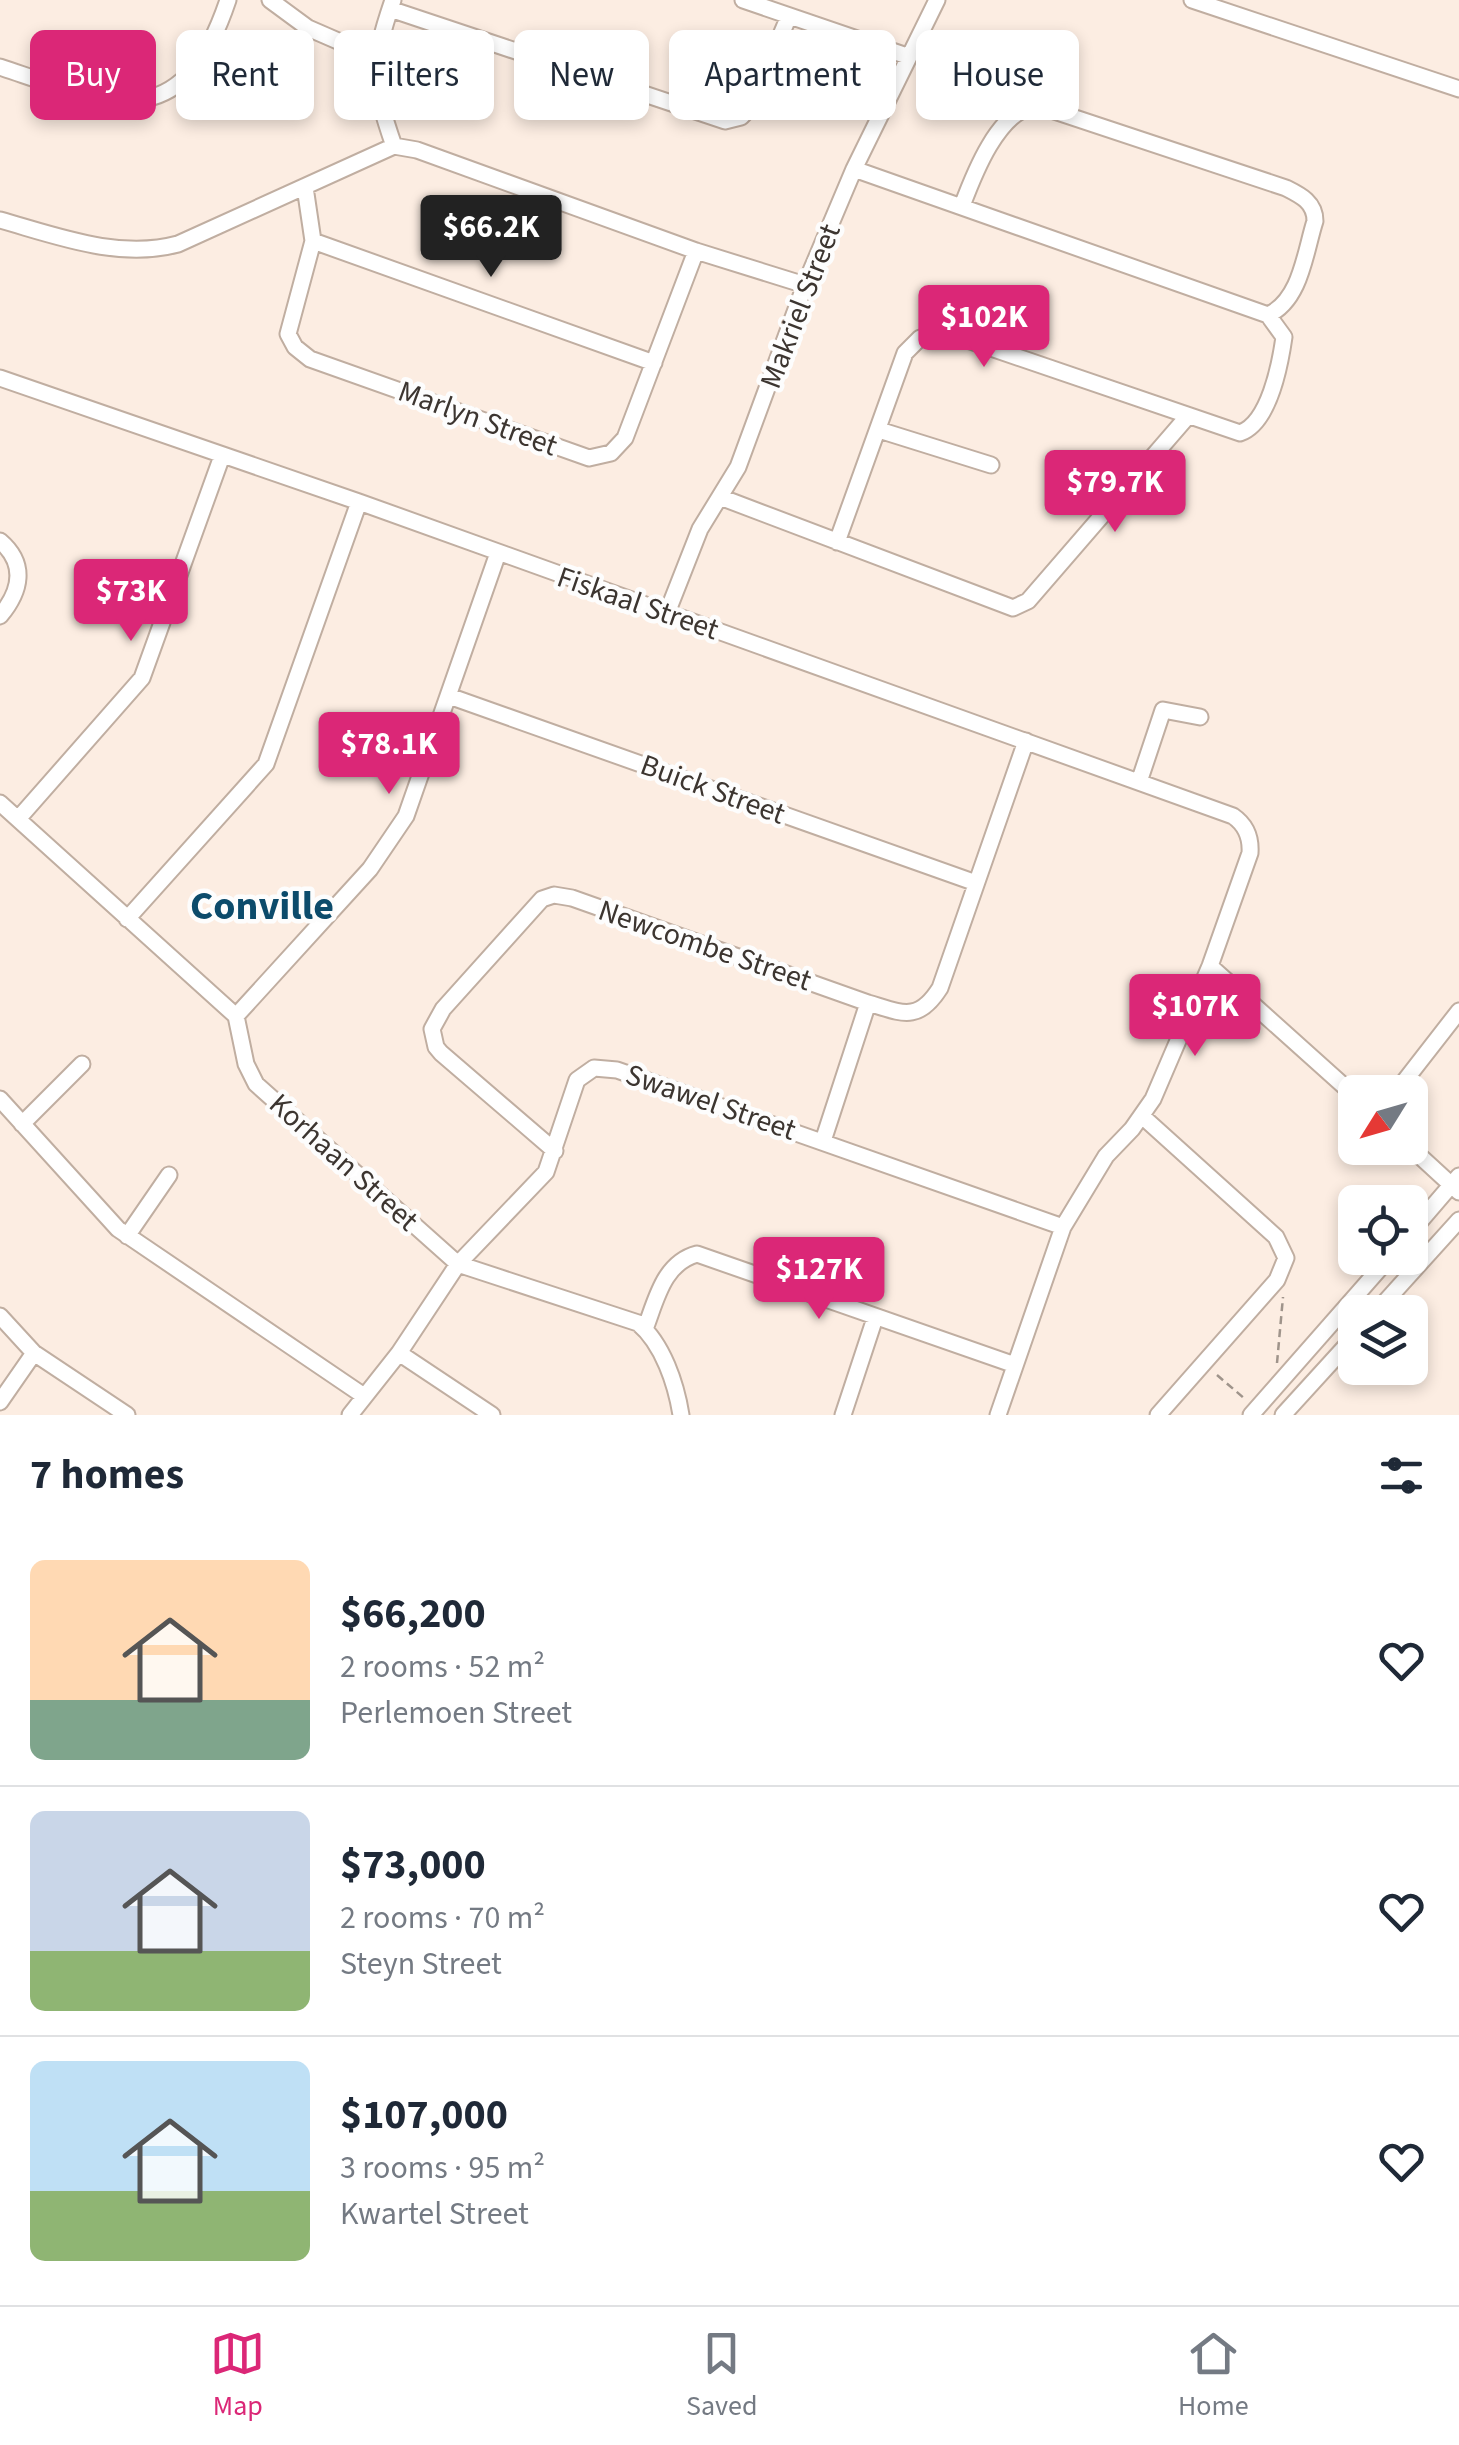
<!DOCTYPE html>
<meta charset="utf-8">
<style>
body{margin:0;font-family:"Source Sans 3",sans-serif;background:#f2f2f3;color:#1f2937;height:100vh;display:flex;flex-direction:column;font-size:38px;white-space:nowrap}
*{box-sizing:border-box;margin:0}
p{font-size:32px;color:#747a83}
.icon{flex:none;width:55px;height:55px;fill:none;stroke:currentColor;stroke-width:2;stroke-linecap:round;stroke-linejoin:round}
.map{position:relative;height:1415px;overflow:hidden}
.side{display:flex;flex-direction:column;background:#fff;flex:1}
.side>*{flex:none}
.guide{position:absolute;left:30px;top:30px;width:1400px;height:90px;display:flex;gap:20px}
.needle{width:65px;rotate:233deg}
.controls{position:absolute;left:1338px;top:1075px;display:grid;gap:20px}
.controls a{display:grid;place-items:center;width:90px;height:90px;border-radius:15px;background:#fff;box-shadow:0 5px 15px #0003;font-size:50px}
.price{position:absolute;translate:-50% -85px;padding:0 22px;border-radius:10px;background:#db2777;color:#fff;font-size:32px;line-height:65px;filter:drop-shadow(0 2px 5px #0008)}
.price::after{content:'';position:absolute;left:50%;top:60px;width:30px;height:22px;margin-left:-15px;background:inherit;clip-path:polygon(0 0,100% 0,50% 100%)}
.price.on{background:#222;color:#fff}
ul{padding:0;list-style:none}
li{display:flex;align-items:center;gap:30px;height:250px;padding:0 30px}
li+li{border-top:2px solid #e0e1e3}
li span{display:grid;place-items:center;flex:none;width:280px;height:200px;border-radius:15px;color:#555}
li>.icon{margin-inline-start:auto}
span .icon{width:120px;height:120px;fill:#fffc;stroke-width:1}
li b{font-size:42px}
h2{display:flex;justify-content:space-between;align-items:center;height:120px;padding:0 30px;font-size:42px}
.chip{padding:0 35px;border-radius:15px;background:#fff;box-shadow:0 5px 15px #0003;font-size:35px;line-height:90px}
.chip.on{background:#db2777;color:#fff}
.tab-bar{display:flex;justify-content:space-around;align-items:center;height:140px;border-top:2px solid #e0e1e3;background:#fff;font-size:28px;color:#747a83}
.tab-bar a{display:grid;justify-items:center;gap:5px}
.tab-bar .on{color:#db2777}
.map>svg:first-child{display:block}
.lines{fill:none;stroke-linecap:round;stroke-linejoin:round}
.minor-casing{stroke:#c0aea1;stroke-width:19}
.path{stroke:#9f948b;stroke-width:2.5;stroke-dasharray:8 5;stroke-linecap:butt}
.minor{stroke:#fff;stroke-width:15}
.labels{text-anchor:middle;stroke-width:9;stroke-linejoin:round;paint-order:stroke}
.street-label{font-size:30px;fill:#3c3530;stroke:#fdfdfd}
.district-label{font-size:40px;font-weight:bold;fill:#0c4b6b;stroke:#fdfdfd}
</style>
<div class="map">
<svg width="1459" height="1415" viewBox="0 0 1459 1415">
<rect width="100%" height="100%" fill="#fcede2"/>
<g class="lines">
<defs>
<path id="minor" d="M270,0L308,28L377,58
M393,0C371,64 372,83 394,146L417,150L696,251L805,285
M743,0L907,56
M1192,0L1459,89
M390,9L725,121L741,117L750,108L789,16
M0,67C111,104 181,140 228,0
M854,169L1268,315C1301,300 1305,252 1315,221C1315,202 1300,195 1286,188L1036,105C998,111 974,174 962,206
M305,187L313,241L288,334L295,347L310,359L589,458L611,453L625,438L696,251
M0,220C57,236 119,260 178,244L394,146
M313,241L654,363
M0,378L359,502L1233,816C1246,825 1251,838 1250,853L1210,966L1153,1099L1132,1129L1106,1156L1063,1227L998,1415
M879,430L991,465
M720,497L1013,608L1028,601L1188,416
M0,541C27,564 21,591 0,616
M837,542L905,353L920,338L947,333L1240,433C1269,423 1280,365 1284,337L1268,315
M667,613L700,529L738,467L805,285L854,169L937,0
M449,696L976,883
M1139,782L1163,710L1200,717
M0,803L236,1016L246,1064L256,1084L458,1264L638,1323C663,1344 676,1384 681,1415
M18,819L142,678L222,456
M127,919L266,764L359,502
M1210,966L1355,1096
M236,1016L370,869L406,816L498,553
M1396,1092L1459,1011
M0,1099L118,1229L364,1396
M1142,1116L1276,1237L1286,1258L1277,1280L1158,1415
M22,1124L82,1064
M823,1141L868,1003
M1410,1147L1459,1192
M555,1151L441,1053L436,1047L432,1029L443,1009L542,899L554,895L572,898L868,1003C902,1013 918,1023 940,988L1026,741
M1410,1233L1459,1176
M127,1236L169,1175
M1376,1312L1459,1220
M0,1316L34,1353L127,1415
M645,1329C656,1301 663,1263 697,1254L1015,1365
M399,1353L492,1415
M0,1402L34,1353
M350,1415L399,1353L458,1264L546,1172L577,1080L594,1068L617,1070L1063,1227
M843,1415L875,1318
M1251,1415L1389,1258
M1283,1415L1355,1336"/>
</defs>
<use href="#minor" class="minor-casing"/>
<path class="path" d="M1277,1363L1283,1297
M1217,1375L1245,1399"/>
<use href="#minor" class="minor"/>
</g>
<g class="labels">
<g class="street-label">
<text transform="translate(800 306) rotate(-69)" y="10">Makriel Street</text>
<text transform="translate(478 418) rotate(20)" y="10">Marlyn Street</text>
<text transform="translate(638 603) rotate(19)" y="10">Fiskaal Street</text>
<text transform="translate(713 789) rotate(20)" y="10">Buick Street</text>
<text transform="translate(705 945) rotate(19)" y="10">Newcombe Street</text>
<text transform="translate(711 1102) rotate(19)" y="10">Swawel Street</text>
<text transform="translate(344 1162) rotate(42)" y="10">Korhaan Street</text>
</g>
<g class="district-label">
<text x="262" y="919">Conville</text>
</g>
</g>
</svg>
<div class="controls">
<a><svg class="needle" viewBox="-14 -14 28 28"><path d="M0-13l5 13h-10z" fill="#e53935"/><path d="M0 13l5-13h-10z" fill="#747a83"/></svg></a>
<a><svg class="icon" aria-label="locate" viewBox="0 0 24 24"><circle cx="12" cy="12" r="6"/><path d="M12 2v4M12 18v4M2 12h4M18 12h4"/></svg></a>
<a><svg class="icon" aria-label="layers" viewBox="0 0 24 24"><path d="M12 4l9 5-9 5-9-5zM3 14l9 5 9-5"/></svg></a>
</div>
<b class="price on" style="left:491px;top:280px">$66.2K</b>
<b class="price" style="left:984px;top:370px">$102K</b>
<b class="price" style="left:1115px;top:535px">$79.7K</b>
<b class="price" style="left:131px;top:644px">$73K</b>
<b class="price" style="left:389px;top:797px">$78.1K</b>
<b class="price" style="left:1195px;top:1059px">$107K</b>
<b class="price" style="left:819px;top:1322px">$127K</b>
<div class="guide">
<a class="chip on">Buy</a>
<a class="chip">Rent</a>
<a class="chip">Filters</a>
<a class="chip">New</a>
<a class="chip">Apartment</a>
<a class="chip">House</a>
</div>
</div>
<section class="side">
<h2>7 homes<svg class="icon" aria-label="filters" viewBox="0 0 24 24"><path d="M4 7h16M4 17h16"/><circle cx="9" cy="7" r="2"/><circle cx="15" cy="17" r="2"/></svg></h2>
<ul>
<li><span style="background:linear-gradient(#ffd9b3 70%,#7fa58c 0)"><svg class="icon" aria-label="home" viewBox="0 0 24 24"><path d="M3 11l9-7 9 7M6 9v11h12V9"/></svg></span><div><b>$66,200</b><p>2 rooms · 52 m²</p><p>Perlemoen Street</p></div><svg class="icon" aria-label="heart" viewBox="0 0 24 24"><path d="M12 20l-8-8c-3-5 5-10 8-4 3-6 11-1 8 4z"/></svg></li>
<li><span style="background:linear-gradient(#c9d6e8 70%,#8fb573 0)"><svg class="icon" aria-label="home" viewBox="0 0 24 24"><path d="M3 11l9-7 9 7M6 9v11h12V9"/></svg></span><div><b>$73,000</b><p>2 rooms · 70 m²</p><p>Steyn Street</p></div><svg class="icon" aria-label="heart" viewBox="0 0 24 24"><path d="M12 20l-8-8c-3-5 5-10 8-4 3-6 11-1 8 4z"/></svg></li>
<li><span style="background:linear-gradient(#bfe0f5 65%,#8fb573 0)"><svg class="icon" aria-label="home" viewBox="0 0 24 24"><path d="M3 11l9-7 9 7M6 9v11h12V9"/></svg></span><div><b>$107,000</b><p>3 rooms · 95 m²</p><p>Kwartel Street</p></div><svg class="icon" aria-label="heart" viewBox="0 0 24 24"><path d="M12 20l-8-8c-3-5 5-10 8-4 3-6 11-1 8 4z"/></svg></li>
</ul>
</section>
<nav class="tab-bar">
<a class="on"><svg class="icon" aria-label="map" viewBox="0 0 24 24"><path d="M3 6l6-2 6 2 6-2v14l-6 2-6-2-6 2zM9 4v14M15 6v14"/></svg>Map</a>
<a><svg class="icon" aria-label="saved" viewBox="0 0 24 24"><path d="M7 4h10v16l-5-4-5 4z"/></svg>Saved</a>
<a><svg class="icon" aria-label="home" viewBox="0 0 24 24"><path d="M3 11l9-7 9 7M6 9v11h12V9"/></svg>Home</a>
</nav>
